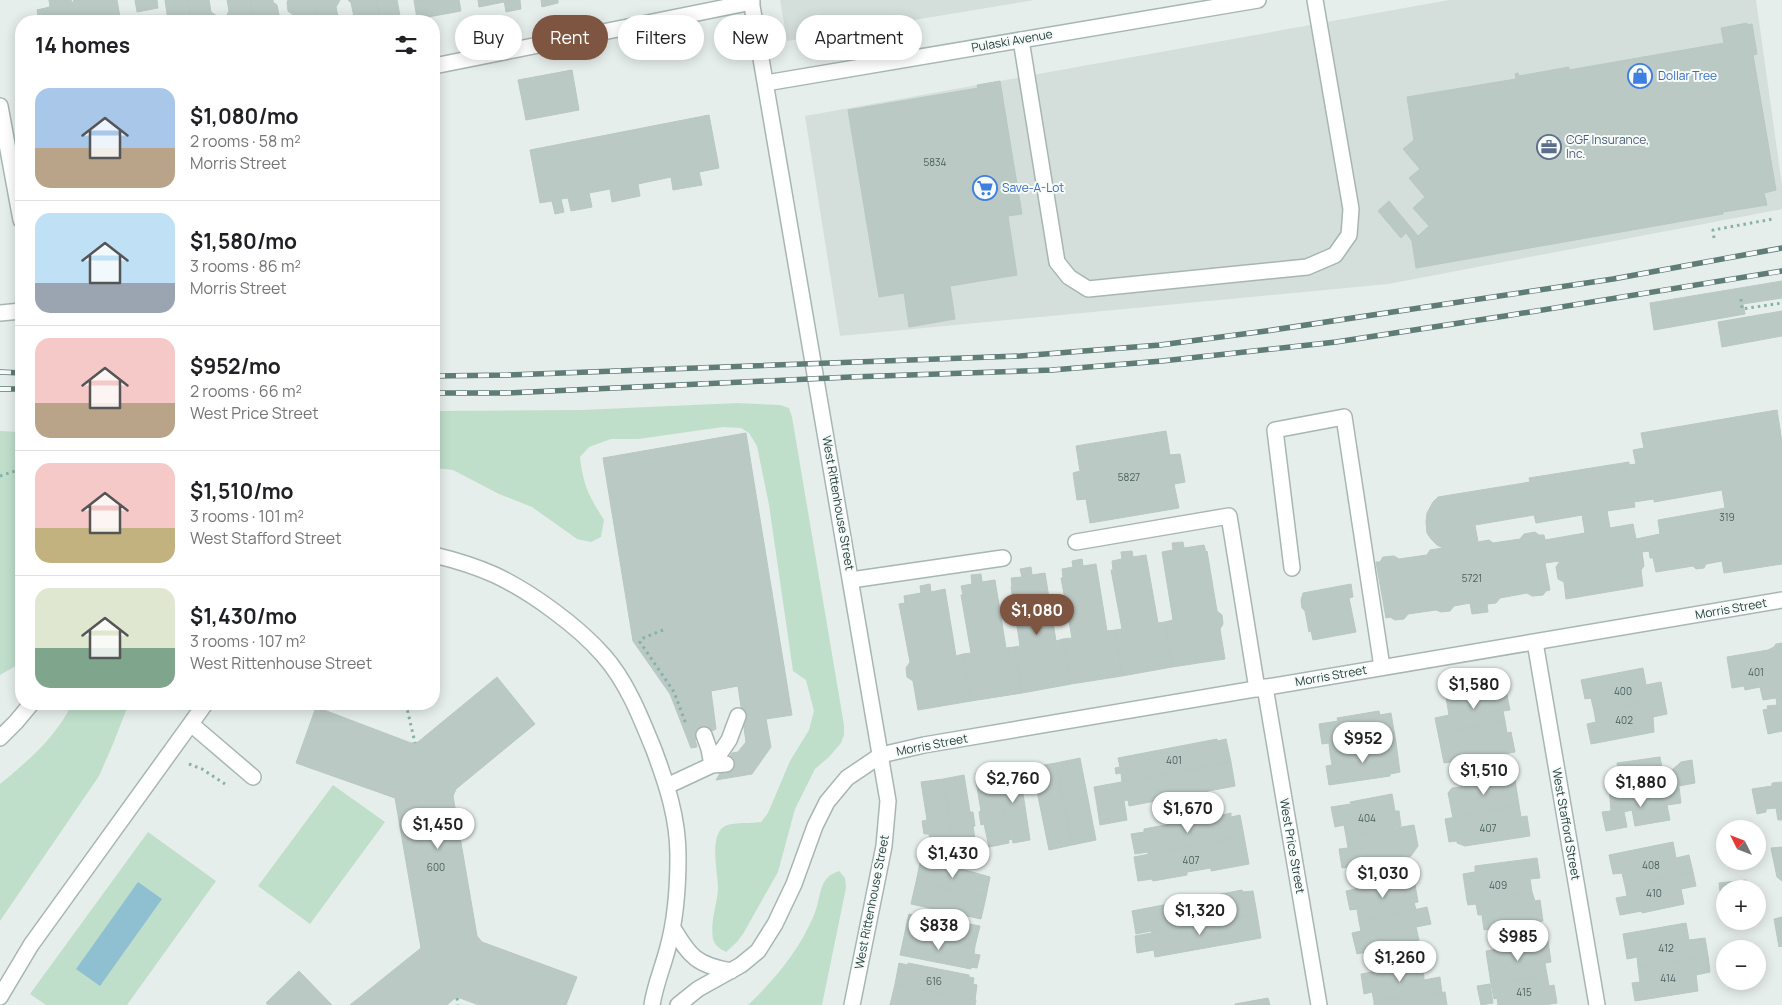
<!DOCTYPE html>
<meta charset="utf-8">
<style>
body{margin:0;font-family:Manrope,sans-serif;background:#f6f6f6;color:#202124;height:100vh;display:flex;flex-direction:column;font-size:19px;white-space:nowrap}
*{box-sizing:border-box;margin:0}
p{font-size:16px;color:#757577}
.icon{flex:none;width:28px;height:28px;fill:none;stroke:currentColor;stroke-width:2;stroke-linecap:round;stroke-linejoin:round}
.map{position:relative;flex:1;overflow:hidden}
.details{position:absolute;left:15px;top:15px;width:425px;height:695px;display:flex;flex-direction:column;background:#fff;border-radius:20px;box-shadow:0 2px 12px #0003}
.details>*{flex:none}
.banner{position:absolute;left:455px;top:15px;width:475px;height:45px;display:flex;gap:10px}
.needle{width:32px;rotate:312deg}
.controls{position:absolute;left:1716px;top:820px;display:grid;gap:10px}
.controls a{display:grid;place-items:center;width:50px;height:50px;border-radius:50%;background:#fff;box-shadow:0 2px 12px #0003;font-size:25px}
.price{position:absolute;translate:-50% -42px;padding:0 11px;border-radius:18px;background:#fff;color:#222;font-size:16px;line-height:32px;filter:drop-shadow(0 1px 2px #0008)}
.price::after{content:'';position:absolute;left:50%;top:30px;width:15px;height:11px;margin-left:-8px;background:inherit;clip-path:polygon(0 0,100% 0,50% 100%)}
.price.on{background:#7e5540;color:#fff}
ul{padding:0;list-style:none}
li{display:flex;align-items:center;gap:15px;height:125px;padding:0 20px}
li+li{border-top:1px solid #e0e0e0}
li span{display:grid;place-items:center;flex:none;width:140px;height:100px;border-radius:15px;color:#555}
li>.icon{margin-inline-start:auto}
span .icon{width:60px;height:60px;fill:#fffc;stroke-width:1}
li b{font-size:21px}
h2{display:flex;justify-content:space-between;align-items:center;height:60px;padding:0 20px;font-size:21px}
.pill{padding:0 18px;border-radius:22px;background:#fff;box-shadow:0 2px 12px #0003;font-size:18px;line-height:45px}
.pill.on{background:#7e5540;color:#fff}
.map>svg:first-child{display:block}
.built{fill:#d4dedb}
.green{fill:#bfdfcb}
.water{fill:#8fc0d2}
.building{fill:#bbc9c5;stroke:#b8c8c3;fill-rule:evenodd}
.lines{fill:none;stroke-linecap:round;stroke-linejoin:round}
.service-casing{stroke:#a8b6b3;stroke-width:18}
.minor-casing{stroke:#a8b6b3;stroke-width:18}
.tertiary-casing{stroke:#a8b6b3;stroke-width:18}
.path{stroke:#86b1a9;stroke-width:3;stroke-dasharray:2.5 4;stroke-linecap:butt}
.service{stroke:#fff;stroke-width:15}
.minor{stroke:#fff;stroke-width:15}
.tertiary{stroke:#fff;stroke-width:15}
.rail-casing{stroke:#5f7c77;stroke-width:5.5}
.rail{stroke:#f6faf9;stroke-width:4;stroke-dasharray:11;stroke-linecap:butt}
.labels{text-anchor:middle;stroke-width:4;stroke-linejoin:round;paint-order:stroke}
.number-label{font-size:10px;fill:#4a625e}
.street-label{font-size:12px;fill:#24403c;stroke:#f6faf9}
.shop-label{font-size:12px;fill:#366cbe;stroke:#f6faf9;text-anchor:start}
.service-label{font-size:12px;fill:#4e5e75;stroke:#f6faf9;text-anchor:start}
</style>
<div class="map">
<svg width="1782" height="1005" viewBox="0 0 1782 1005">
<rect width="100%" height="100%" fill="#e6eeeb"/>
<path class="built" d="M780,0H1034L787,41Z
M1449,0H1756L1782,185V209L1388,284L840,336L805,116Z"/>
<path class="green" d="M738,403L780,405L789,408L792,417L844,725V735L841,743L829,757L815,769L795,809L778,872L743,934L737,942L726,952C720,949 715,946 713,939C710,922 717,905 718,889C718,872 710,843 721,829C728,821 750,824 761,822L768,813L790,761L809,730L814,711L806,680L793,671L769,505L757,446L749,433L741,428L723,427L638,439H611L589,447L580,457C583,485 589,496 604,520L601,537L591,542L577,539L532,507L499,494L453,470L434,468V411L581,410Z
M0,431L21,432V658L19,664L0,675Z
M72,704H126L127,708L113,744L99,776L0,921V784C28,761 56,737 72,704Z
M333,785L385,822L310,924L258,886Z
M148,832L216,881L127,1005H46L30,994Z
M839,871L845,878L846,888L822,1005H748C775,979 799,951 814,915C822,897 817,878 839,871Z"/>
<path class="water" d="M138,882L162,899L100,986L76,969Z"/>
<path class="building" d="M49,0H71L72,3L74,0H117L120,17L97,21H39L37,10L50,7Z
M135,0H157L158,8L137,12Z
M165,0H187L191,21H168Z
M187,0H209L211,12L217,16L218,21H191Z
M227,0H250L254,21H227L226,17L229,11Z
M250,0H273V2L277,5L279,15L276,18L277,21H254Z
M288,0H313L318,21H295L293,15L288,11L287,3Z
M313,0H340L336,7L339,21H318Z
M348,0H376L381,21H355L351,3Z
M376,0H397L401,21H381Z
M414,0H437L439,15L417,19Z
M437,0H459L461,11L439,15Z
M478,0H504V2L479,7Z
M504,0H520L521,9L506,12Z
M541,0H558V3L542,7Z
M120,17V21H97Z
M1747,23V25L1752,24L1757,54L1753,55L1776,190L1764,193L1767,205L1723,212V214L1416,268L1412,241L1406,233L1401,238L1378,211L1389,201L1418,236L1429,226L1413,208L1425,197L1409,178L1420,169L1403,149L1414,140L1407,97L1516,79L1515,74L1518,73L1519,76L1569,67V70L1724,43L1721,28Z
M572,70L579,110L526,120L518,80Z
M1000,81L1022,214L1008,216L1017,275L950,286L955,319L909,327L904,293L879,297L848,110L978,88L977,85Z
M709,115L719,168L699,172L702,185L673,190L671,177L638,184L640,196L612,202L610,189L589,193L592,207L571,211L568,198L561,199L564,212L555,214L552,201L540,203L530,150Z
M1782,281V298L1743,304L1745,314L1654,330L1650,303Z
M1782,311V336L1722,347L1718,322Z
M1777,410L1782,442V564L1724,573L1722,561L1706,564L1704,568L1696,569L1693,566L1656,572L1653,558H1650L1649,551L1642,552L1644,566L1641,570L1643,586L1566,599L1564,582L1558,579L1556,567L1560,561L1545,563L1550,590L1546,591L1543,595L1532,596L1527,593L1500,598L1496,603L1487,604L1488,612L1472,614L1470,603L1454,606L1450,611L1441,612L1436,610L1408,614L1404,619L1395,620L1390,617L1386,618L1376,562H1380L1383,557L1394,556L1399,559L1427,555L1430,550L1443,548L1437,545L1431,539L1427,533L1426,522L1427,513L1433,502L1438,497L1530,482L1529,478L1629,462V465L1636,464L1633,450L1644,448L1641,433ZM1722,490L1725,508L1658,520L1660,534L1636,539L1633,524L1610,528L1607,511L1635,507L1634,502L1654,499V502ZM1534,515L1536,523L1582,515L1585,533L1545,540L1544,535H1539L1535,532L1524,534L1520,539L1493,543L1489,540L1478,542L1475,525Z
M1166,431L1170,455L1180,454L1185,482L1174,484L1179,508L1090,523L1086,499L1077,500L1073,473L1080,471L1076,446Z
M746,433L792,715L766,719L771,747L752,774L716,780L732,753L738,752L746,742L738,686L711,691L716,729L695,739L697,747L691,748L670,694L633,641L603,458Z
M1183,542L1184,548L1204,545L1206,552L1207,551L1217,611L1222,615L1223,624L1220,629L1225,659L1172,667L1165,622L1173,620L1162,552L1173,550L1172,543Z
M1132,551L1133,557L1146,555L1158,623L1165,622L1172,667L1122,676L1115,630L1122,629L1111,570H1113L1112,561L1122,559L1121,552Z
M1082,559L1083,566L1096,564L1107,631L1115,630L1122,676L1071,684L1063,639L1072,638L1061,578H1063L1062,569L1073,567L1072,561Z
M1031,567L1032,575L1045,573L1056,641L1063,639L1071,684L1022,693L1014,647L1020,646L1011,587L1012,586L1011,578L1022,577L1020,569Z
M981,574L982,582L995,580L1006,648L1014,647L1022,693L971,701L963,654L971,653L961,595H963L961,586L972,584L971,575Z
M930,584L931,592L945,589L956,656L963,654L971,701L918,710L913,681L907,677L906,668L910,662L899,604L905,603L904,596L921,593L920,586Z
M1351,584L1353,597L1349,598L1356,632L1313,640L1311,631L1309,632L1305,611L1302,608L1301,600L1303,593Z
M1782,643V697L1763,700L1760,687L1745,690L1744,686L1732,688L1727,657L1768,650L1774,647L1776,644Z
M1643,668L1646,685L1661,682L1664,698L1594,711L1591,698L1585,699L1581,680Z
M497,677L535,724L456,789L453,796L477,936L482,942L577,977L566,1005H479L460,998H455L447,1005H350L421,948L395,798L296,763L316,707L411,743H415L418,742Z
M1505,686L1510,710L1503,711L1505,721L1438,733L1435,718L1449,715L1446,697Z
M1782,697V731L1768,734L1763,710L1768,709L1767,706L1777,705L1776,698Z
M1664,698L1667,714L1653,717L1654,732L1591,744L1587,724L1596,722L1594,711Z
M1379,711L1380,715L1391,713L1396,743L1330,753L1329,743L1322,744L1319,724L1338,721L1337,718Z
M1505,721L1507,733L1511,732L1515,752L1457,763V761L1444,763L1438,733Z
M1217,739V741L1226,739L1231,762L1122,782L1121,773L1116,774L1115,768L1120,767L1118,758Z
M1396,743L1400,772L1390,774V776L1329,785L1326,766L1332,765L1330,753Z
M1660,757L1663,772L1672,770L1681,762L1692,760L1695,783L1610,799L1608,774L1618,773L1617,763Z
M1080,758L1096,840L1072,845L1056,763Z
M1231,762L1235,786L1129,806L1128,800L1097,805L1094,787Z
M1056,763L1072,845L1049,850L1032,767Z
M1017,765L1018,774L1020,773L1030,840L1013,843L1012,839L1009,840L996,769Z
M996,769L1009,843L989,847L984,824L981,825L979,812L981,811L976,781L977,780L976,773Z
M1514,774L1519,805L1453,818L1448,793L1452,788L1461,787V783Z
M964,775L970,812H973L975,826H973L976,845L954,849L943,779Z
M943,779L954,849L932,853L929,834H924L922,821L927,820L921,782Z
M1782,782V820H1778L1776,808L1766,809V812L1757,814L1752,789L1772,786V783Z
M1679,787L1681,803L1667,805L1670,820L1635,826L1632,810L1624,812L1627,827L1606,831L1602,812L1611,811L1610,799Z
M1392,794L1395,811H1399L1401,826L1346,836L1344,825L1335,827L1331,807L1351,804L1350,802Z
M1124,801L1127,820L1100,825L1097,805Z
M1519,805L1521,817L1527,816L1530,836L1465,846L1457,843V841L1449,842L1445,819Z
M1231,813V817L1240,815L1244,836L1148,854V852L1135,854L1131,834L1144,832V829L1176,823V825Z
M1414,825L1418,846L1411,856L1403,858V860L1342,868L1339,849L1348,848L1346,836Z
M1244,836L1249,864L1211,871V868L1187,872V875L1153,881L1152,879L1138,881L1134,857Z
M1673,842L1676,858L1689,855L1693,872L1625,886L1622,873L1613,874L1609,855Z
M1782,847V881L1777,877L1771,848Z
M1537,858L1540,878L1530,879L1532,892L1467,901L1463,874L1475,872V866Z
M920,863L928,866L929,863L958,868L990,877L986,897L916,882Z
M1693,872L1696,886L1681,889L1684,904L1642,913V911L1620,915L1616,898L1627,896L1625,886Z
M1406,878L1407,881L1414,879L1418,902L1414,903L1416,909L1359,922L1357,909L1350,910L1346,891Z
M1746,880L1747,889H1725V907H1722L1719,883Z
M916,882L986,897L981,919L911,904Z
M1242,890L1243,892L1253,891L1257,914L1152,933L1151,931L1136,934L1132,911Z
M1532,892L1535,901L1540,900L1543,921L1484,930L1482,915H1478L1476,904L1468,905L1467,901Z
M1427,907L1431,924L1416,927L1419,940L1357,954L1352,933L1361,931L1359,922Z
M909,914L939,920L940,917L945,918L944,921L948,922V920L980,926L975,946L905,932Z
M1257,914L1261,938L1155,957L1154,950L1137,953L1135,936Z
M1782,917V946L1779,947L1774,919Z
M1686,923L1689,940L1705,938L1708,956L1638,967L1637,957L1627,959L1623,934Z
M905,932L975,946L974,954L980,955L977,968L971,967V969L900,955Z
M1548,941L1551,962L1545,963L1547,975L1491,984L1486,951Z
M1708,956L1710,972L1696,975L1698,991L1635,1001L1632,983L1640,982L1638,967Z
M899,963L908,965V963L969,975V977L974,978L973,984L977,985L975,1000L895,984Z
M1423,963L1424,980L1440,977L1442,993L1374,1001L1372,992L1364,994L1361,974L1372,972V970Z
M299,971L332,1005H268L266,1003Z
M1547,975L1549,986L1554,985L1557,1003L1544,1005H1498L1497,998L1494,999L1491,984Z
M895,984L976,1000L975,1005H890Z
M1490,984L1493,1003L1481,1005L1477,986Z
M1445,992L1447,1005H1374V1001Z
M1268,998L1270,1005H1235V1004Z"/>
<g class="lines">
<defs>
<path id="service" d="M1021,40L1057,262L1069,277L1088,289L1307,267L1335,255L1349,235L1351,209L1315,0
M434,66L752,2
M0,313L21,311
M1076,542L1229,516L1257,689
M434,555C455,560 475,566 495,575C531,592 578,626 604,656C627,682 641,718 654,750C667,785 678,818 678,856C678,886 676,918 668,947C663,967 655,985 652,1005
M1292,568L1275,430L1344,417L1382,667
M851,580L1003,558
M191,724L253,777
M704,735L709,749L712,765L726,764
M667,786L712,765L729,740L738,716
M673,928C690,957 697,965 731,971
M0,997L31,945L205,704
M678,1005L698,989L741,965L758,951L775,924L794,884L815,826L827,802L847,778L881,755"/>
<path id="minor" d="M766,83L1258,0
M0,106L21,220
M1535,642L1597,1005
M1265,687L1319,1005
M0,738L16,722L31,704
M881,755L924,745L1782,600"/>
<path id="tertiary" d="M751,0L888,801L884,846L852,1005"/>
</defs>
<use href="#service" class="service-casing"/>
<use href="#minor" class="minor-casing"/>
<use href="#tertiary" class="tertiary-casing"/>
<path class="path" d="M1714,238L1713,230L1773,219
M1741,299L1742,309L1782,303
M0,476L21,469
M663,630L641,639L640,642L674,692L686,724
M406,704L415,743
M189,764L202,769L225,784
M457,998L458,1005"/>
<use href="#service" class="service"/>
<use href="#minor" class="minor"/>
<use href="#tertiary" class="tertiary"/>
<defs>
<path id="rail" d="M0,372L21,373
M434,376L508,375L1020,356L1160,345L1266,331L1613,279L1782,248
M0,389H21
M434,393H507L851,377L1052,370L1162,361L1336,342L1505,316L1782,271"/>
</defs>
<use href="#rail" class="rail-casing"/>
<use href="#rail" class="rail"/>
</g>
<defs>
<symbol id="shop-ring" viewBox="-11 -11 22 22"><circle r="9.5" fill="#f6faf9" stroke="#3f7fe0" stroke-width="1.5"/><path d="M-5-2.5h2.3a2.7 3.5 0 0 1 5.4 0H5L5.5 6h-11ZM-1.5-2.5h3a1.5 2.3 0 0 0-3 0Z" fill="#3f7fe0"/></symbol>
<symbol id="office-ring" viewBox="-11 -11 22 22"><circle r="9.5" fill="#f6faf9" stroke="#5c6f8a" stroke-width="1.5"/><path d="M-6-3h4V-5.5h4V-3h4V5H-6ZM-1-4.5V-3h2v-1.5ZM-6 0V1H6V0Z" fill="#5c6f8a"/></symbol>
<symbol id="supermarket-ring" viewBox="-11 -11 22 22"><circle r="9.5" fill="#f6faf9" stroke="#3f7fe0" stroke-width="1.5"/><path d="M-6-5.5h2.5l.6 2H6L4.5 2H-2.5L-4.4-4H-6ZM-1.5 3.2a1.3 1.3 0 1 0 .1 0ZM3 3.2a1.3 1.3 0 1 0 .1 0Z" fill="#3f7fe0"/></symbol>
</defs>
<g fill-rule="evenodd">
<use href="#shop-ring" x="1626" y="62" width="28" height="28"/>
<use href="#office-ring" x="1535" y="133" width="28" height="28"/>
<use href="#supermarket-ring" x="971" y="174" width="28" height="28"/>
</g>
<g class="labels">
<g class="number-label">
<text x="935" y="166">5834</text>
<text x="1129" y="481">5827</text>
<text x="1727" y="521">319</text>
<text x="1472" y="582">5721</text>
<text x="1756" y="676">401</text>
<text x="1623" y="695">400</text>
<text x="1624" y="724">402</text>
<text x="1174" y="764">401</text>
<text x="1367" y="822">404</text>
<text x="1488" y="832">407</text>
<text x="1191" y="864">407</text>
<text x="1651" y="869">408</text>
<text x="436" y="871">600</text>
<text x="1498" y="889">409</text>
<text x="1654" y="897">410</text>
<text x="1666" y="952">412</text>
<text x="1668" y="982">414</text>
<text x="934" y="985">616</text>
<text x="1524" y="996">415</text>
</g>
<g class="street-label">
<text transform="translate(1012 41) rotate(-10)" y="4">Pulaski Avenue</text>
<text transform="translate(838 503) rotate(80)" y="4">West Rittenhouse Street</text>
<text transform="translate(1731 609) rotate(-10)" y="4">Morris Street</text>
<text transform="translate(1331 676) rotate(-10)" y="4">Morris Street</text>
<text transform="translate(932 745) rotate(-11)" y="4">Morris Street</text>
<text transform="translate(1566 824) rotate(80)" y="4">West Stafford Street</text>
<text transform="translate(1292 846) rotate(80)" y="4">West Price Street</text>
<text transform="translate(872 902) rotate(-79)" y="4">West Rittenhouse Street</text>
</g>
<g class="shop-label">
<text x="1658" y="80">Dollar Tree</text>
<text x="1002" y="192">Save-A-Lot</text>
</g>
<g class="service-label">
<text x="1566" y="144">CGF Insurance,<tspan x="1566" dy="14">Inc.</tspan></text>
</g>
</g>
</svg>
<div class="controls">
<a><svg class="needle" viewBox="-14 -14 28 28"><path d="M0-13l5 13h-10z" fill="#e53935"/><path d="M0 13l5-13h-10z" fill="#757577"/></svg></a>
<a>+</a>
<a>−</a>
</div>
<b class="price on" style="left:1037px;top:636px">$1,080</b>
<b class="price" style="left:1474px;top:710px">$1,580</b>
<b class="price" style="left:1363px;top:764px">$952</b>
<b class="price" style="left:1484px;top:796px">$1,510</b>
<b class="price" style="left:1013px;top:804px">$2,760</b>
<b class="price" style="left:1641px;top:808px">$1,880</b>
<b class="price" style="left:1188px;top:834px">$1,670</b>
<b class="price" style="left:438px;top:850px">$1,450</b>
<b class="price" style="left:953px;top:879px">$1,430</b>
<b class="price" style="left:1383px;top:899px">$1,030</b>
<b class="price" style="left:1200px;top:936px">$1,320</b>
<b class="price" style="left:939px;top:951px">$838</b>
<b class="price" style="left:1518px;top:962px">$985</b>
<b class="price" style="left:1400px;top:983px">$1,260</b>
<div class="banner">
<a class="pill">Buy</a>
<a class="pill on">Rent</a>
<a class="pill">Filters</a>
<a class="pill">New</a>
<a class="pill">Apartment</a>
</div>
<section class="details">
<h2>14 homes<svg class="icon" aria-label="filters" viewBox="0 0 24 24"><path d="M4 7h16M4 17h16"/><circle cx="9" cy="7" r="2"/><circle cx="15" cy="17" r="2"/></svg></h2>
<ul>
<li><span style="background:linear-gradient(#a9c7e8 60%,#b9a48a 0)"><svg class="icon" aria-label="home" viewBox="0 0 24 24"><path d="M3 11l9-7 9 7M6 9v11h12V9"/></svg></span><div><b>$1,080/mo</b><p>2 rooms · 58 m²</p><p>Morris Street</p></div></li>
<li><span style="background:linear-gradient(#bfe0f5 70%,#9aa5b1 0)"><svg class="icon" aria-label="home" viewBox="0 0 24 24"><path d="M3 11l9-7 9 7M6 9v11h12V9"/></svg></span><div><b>$1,580/mo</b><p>3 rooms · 86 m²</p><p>Morris Street</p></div></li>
<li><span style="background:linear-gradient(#f6c9c9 65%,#b9a48a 0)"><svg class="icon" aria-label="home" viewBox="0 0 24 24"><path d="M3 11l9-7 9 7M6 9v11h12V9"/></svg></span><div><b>$952/mo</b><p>2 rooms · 66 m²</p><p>West Price Street</p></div></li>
<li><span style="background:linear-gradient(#f6c9c9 65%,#c2b280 0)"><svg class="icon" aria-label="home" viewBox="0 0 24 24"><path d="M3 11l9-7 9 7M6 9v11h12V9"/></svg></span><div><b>$1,510/mo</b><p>3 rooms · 101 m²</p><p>West Stafford Street</p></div></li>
<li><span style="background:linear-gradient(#dfe7d0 60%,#7fa58c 0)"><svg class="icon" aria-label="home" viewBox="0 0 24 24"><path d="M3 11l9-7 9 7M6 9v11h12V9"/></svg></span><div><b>$1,430/mo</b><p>3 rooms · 107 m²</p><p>West Rittenhouse Street</p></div></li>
</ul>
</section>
</div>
